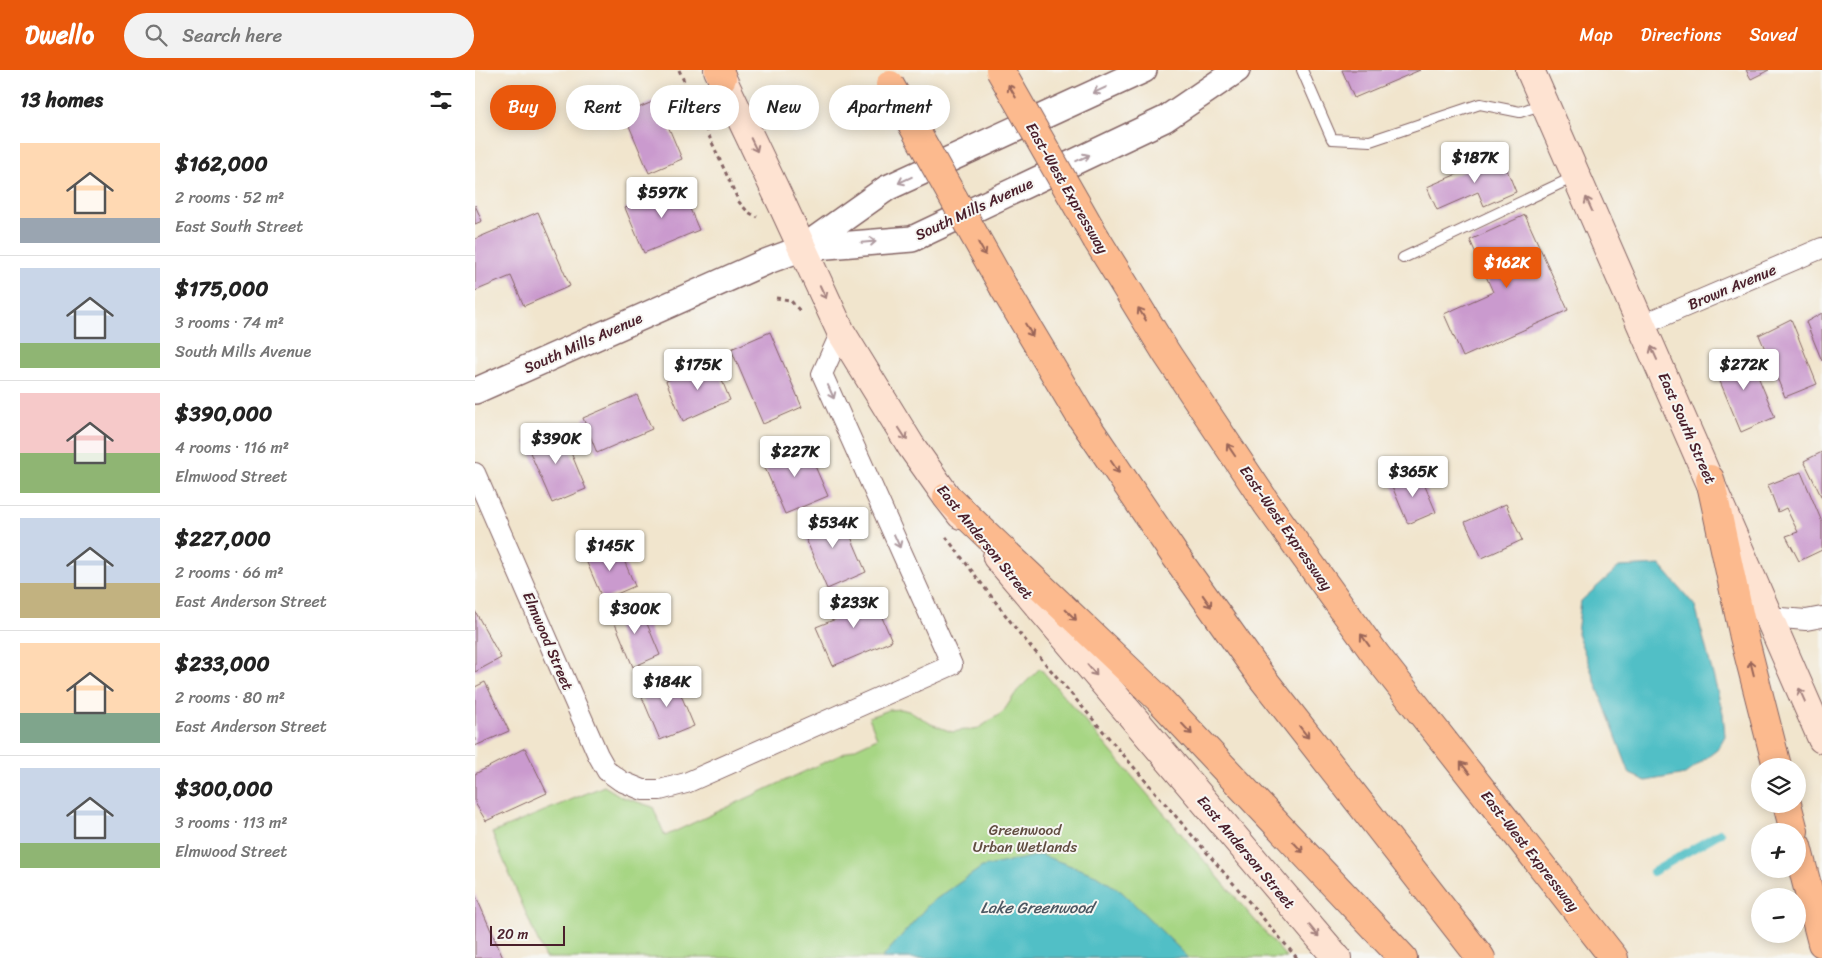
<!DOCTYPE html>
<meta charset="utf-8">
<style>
body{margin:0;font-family:Sriracha,sans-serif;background:#f2f2f2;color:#222;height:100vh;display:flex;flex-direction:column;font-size:19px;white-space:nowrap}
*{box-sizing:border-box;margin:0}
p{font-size:16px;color:#767676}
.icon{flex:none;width:28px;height:28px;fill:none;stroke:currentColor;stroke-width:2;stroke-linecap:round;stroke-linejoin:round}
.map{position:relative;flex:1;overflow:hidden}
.drawer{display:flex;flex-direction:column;background:#fff;width:475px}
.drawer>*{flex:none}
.banner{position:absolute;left:15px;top:15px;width:475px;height:45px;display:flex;gap:10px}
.controls{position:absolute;left:1276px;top:688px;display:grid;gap:10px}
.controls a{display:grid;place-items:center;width:55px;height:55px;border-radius:50%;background:#fff;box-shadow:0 2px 12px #0003;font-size:25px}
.scale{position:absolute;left:15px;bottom:12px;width:75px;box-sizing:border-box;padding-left:5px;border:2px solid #4a1f2b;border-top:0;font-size:14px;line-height:18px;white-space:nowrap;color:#4a1f2b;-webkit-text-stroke:4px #f6f6f2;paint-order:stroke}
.price{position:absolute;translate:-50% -42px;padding:0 11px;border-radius:5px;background:#fff;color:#222;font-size:16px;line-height:32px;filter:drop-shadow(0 1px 2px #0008)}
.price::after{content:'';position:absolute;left:50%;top:30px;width:15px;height:11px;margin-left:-8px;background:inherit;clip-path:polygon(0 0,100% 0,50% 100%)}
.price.on{background:#ea580c;color:#fff}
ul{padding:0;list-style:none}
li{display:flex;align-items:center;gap:15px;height:125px;padding:0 20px}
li+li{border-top:1px solid #e0e0e0}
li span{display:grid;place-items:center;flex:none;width:140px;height:100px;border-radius:0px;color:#555}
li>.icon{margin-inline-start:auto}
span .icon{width:60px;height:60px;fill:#fffc;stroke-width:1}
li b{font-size:21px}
h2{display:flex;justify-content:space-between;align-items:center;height:60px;padding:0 20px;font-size:21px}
.pill{padding:0 18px;border-radius:22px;background:#fff;box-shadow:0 2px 12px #0003;font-size:18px;line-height:45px}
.pill.on{background:#ea580c;color:#fff}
header{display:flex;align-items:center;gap:30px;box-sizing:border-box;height:70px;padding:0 25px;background:#ea580c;color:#fff}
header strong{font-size:24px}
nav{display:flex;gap:28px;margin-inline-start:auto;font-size:18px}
.search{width:350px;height:45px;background:#f2f2f2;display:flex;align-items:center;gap:12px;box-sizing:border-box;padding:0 18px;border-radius:28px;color:#767676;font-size:19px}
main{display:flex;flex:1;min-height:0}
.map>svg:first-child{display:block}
.green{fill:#a7d684;stroke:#787a58}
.water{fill:#51bfc6;stroke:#4e6f78}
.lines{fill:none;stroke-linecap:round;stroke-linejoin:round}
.stream{stroke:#51bfc6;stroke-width:8}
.building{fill:#ca9ace}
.service-casing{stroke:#846464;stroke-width:12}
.minor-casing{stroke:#846464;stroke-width:22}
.tertiary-casing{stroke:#846464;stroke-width:28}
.secondary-casing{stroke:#846464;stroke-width:30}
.motorway-casing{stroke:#846464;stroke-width:30}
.path{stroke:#846464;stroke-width:3;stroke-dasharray:4 4;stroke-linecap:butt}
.service{stroke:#fff;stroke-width:10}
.minor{stroke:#fff;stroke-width:20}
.tertiary{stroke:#fff;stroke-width:25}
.secondary{stroke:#fee3d2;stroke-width:28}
.motorway{stroke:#fcba8e;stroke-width:28}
.motorway-bridge-casing{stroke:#846464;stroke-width:30;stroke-linecap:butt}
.motorway-bridge{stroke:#fcba8e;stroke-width:28}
.oneway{stroke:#ae9aa0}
.oneway2{stroke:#9a6558}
.oneway3{stroke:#a4817e}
.labels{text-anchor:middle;stroke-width:4;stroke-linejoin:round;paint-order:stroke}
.street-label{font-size:15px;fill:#4a1f2b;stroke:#f6f6f2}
.park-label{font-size:15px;fill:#614d41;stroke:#f6f6f2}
.water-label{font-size:16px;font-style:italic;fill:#4c5761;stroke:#f6f6f2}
</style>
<header>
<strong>Dwello</strong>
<div class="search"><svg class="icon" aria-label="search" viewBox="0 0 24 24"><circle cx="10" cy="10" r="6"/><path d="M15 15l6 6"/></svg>Search here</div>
<nav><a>Map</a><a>Directions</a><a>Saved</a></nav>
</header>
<main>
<section class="drawer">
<h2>13 homes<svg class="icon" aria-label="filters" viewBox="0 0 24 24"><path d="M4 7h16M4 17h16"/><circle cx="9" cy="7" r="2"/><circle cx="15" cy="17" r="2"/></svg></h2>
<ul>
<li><span style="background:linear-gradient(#ffd9b3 75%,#9aa5b1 0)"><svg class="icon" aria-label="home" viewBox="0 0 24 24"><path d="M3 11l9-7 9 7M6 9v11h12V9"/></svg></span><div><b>$162,000</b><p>2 rooms · 52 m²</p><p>East South Street</p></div></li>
<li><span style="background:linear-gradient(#c9d6e8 75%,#8fb573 0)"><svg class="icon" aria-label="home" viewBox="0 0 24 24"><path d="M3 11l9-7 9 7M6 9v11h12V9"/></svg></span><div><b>$175,000</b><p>3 rooms · 74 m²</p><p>South Mills Avenue</p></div></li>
<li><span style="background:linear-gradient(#f6c9c9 60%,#8fb573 0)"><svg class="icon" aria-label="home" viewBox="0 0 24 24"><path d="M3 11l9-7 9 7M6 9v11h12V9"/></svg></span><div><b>$390,000</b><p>4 rooms · 116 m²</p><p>Elmwood Street</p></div></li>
<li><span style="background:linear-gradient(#c9d6e8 65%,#c2b280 0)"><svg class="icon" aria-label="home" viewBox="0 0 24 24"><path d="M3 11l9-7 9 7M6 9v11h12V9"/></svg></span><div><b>$227,000</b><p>2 rooms · 66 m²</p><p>East Anderson Street</p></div></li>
<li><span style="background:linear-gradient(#ffd9b3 70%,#7fa58c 0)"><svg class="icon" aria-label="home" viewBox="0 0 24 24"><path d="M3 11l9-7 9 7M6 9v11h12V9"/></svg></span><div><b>$233,000</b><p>2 rooms · 80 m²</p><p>East Anderson Street</p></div></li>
<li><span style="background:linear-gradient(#c9d6e8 75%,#8fb573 0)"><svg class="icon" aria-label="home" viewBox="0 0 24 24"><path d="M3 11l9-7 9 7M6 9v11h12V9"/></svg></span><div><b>$300,000</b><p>3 rooms · 113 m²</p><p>Elmwood Street</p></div></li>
</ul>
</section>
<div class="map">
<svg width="1347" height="888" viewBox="0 0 1347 888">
<rect width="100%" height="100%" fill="#f6f6f2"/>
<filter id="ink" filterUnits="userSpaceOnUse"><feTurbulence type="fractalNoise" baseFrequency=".02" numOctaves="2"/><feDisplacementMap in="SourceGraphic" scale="10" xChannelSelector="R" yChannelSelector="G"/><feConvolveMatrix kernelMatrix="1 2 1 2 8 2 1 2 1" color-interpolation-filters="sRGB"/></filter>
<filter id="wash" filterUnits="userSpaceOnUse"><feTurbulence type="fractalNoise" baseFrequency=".0096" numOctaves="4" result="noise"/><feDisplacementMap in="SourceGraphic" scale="20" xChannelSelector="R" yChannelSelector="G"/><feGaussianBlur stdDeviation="1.12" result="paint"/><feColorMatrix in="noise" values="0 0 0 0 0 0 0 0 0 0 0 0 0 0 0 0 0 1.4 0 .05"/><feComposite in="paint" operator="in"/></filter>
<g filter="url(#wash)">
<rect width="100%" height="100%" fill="#f1e5cd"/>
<path class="green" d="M565,598L812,888H70L17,763L129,716L147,727L178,737L190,766L402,668L394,647L414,640L426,639L437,642L456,654L477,662L504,658L528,642L542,621Z"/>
<path class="water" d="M1185,495L1220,536L1248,643L1250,666L1242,680L1210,704L1171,711L1155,704L1102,563L1106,531L1144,497Z
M566,785L621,805L647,822L714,888H407L454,834L507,797Z"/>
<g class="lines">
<path class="stream" d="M1178,802L1245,763"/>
</g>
<g id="blocks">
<path class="building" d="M867,0H945L879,28Z
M1271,0H1294L1276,9Z
M182,30L207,89L174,103L149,44Z
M1026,85L1041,122L1009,136L1003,122L962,140L952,117Z
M205,115L224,160L169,183L150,138Z
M0,135L7,151L0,154Z
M63,142L95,216L49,236L36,206L0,221V169Z
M1050,145L1093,240L988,287L969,244L1018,222L995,170Z
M1347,243V291L1331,252Z
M1316,249L1342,314L1310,327L1284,265Z
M295,262L327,337L288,354L256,279Z
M1272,280L1300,347L1266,362L1239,297Z
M239,291L255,330L208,351L191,311Z
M162,325L177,359L122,383L108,348Z
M85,356L111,419L77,433L50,371Z
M330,373L353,426L310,444L287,391Z
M1347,382V428L1329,391Z
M944,402L961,442L933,454L916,414Z
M1326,402L1347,452V480L1324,491L1311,466L1323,462L1311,438L1303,442L1293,415Z
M1031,434L1047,470L1007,488L990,452Z
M364,439L391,502L352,519L325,455Z
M142,474L160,516L128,530L110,488Z
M395,519L417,571L358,596L341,557L361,549L355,536Z
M163,532L185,585L158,597L136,544Z
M0,541L26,588L0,602Z
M198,606L219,656L185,670L164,620Z
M10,612L34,661L0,676V617Z
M50,678L72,723L11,751L0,733V704Z
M0,824L28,888H0Z"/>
</g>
</g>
<g filter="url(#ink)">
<use href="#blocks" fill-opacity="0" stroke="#846464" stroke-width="1"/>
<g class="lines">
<defs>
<path id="service" d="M827,0L857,69L895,71L1005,34L1045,42L1068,34
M928,188L1101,106"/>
<path id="minor" d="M1167,255L1347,178
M0,403L123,685L132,701L146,711L168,720H185L211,713L477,595L347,304L366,262
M1293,547L1331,550L1347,547"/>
<path id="tertiary" d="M329,177L412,118L669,0
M0,321L293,191L328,178L437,169L690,49L762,0"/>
<path id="secondary" d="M243,0L306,132L366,262L436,376L472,427L486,445
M1055,0L1347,669
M522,487L862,888"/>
<path id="motorway" d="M244,0L247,8
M622,170L692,284L792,434L901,585L1139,888
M529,218L604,344L699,484L788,609L1006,888
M1235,409L1269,567L1302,696
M472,427L683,628L928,888
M1312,734L1319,761
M1322,776L1347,873"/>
</defs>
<use href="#service" class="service-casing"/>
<use href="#minor" class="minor-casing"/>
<use href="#tertiary" class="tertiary-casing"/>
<use href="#secondary" class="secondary-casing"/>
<use href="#motorway" class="motorway-casing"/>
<path class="path" d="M204,0L264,132L273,142L282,147
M301,228L315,230L325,241
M471,467L545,564L822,888"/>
<use href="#service" class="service"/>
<use href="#minor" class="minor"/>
<use href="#tertiary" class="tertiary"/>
<use href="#secondary" class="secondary"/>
<use href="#motorway" class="motorway"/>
<defs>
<path id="motorway-bridge" d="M525,0L622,170
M415,15L529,218"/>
</defs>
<use href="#motorway-bridge" class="motorway-bridge-casing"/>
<use href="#motorway-bridge" class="motorway-bridge"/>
</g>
<defs><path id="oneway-shaft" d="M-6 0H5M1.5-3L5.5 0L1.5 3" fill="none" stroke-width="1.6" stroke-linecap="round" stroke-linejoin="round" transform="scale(1.25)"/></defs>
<g class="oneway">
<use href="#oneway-shaft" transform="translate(625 20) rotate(155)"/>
<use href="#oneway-shaft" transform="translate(608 88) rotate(-25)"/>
<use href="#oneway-shaft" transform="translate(430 110) rotate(155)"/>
<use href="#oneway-shaft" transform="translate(394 172) rotate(-5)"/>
<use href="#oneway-shaft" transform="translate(356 322) rotate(66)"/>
<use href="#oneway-shaft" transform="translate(422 471) rotate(66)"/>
</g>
<g class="oneway2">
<use href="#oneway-shaft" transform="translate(537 21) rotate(-120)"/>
<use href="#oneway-shaft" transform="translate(507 179) rotate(60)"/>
<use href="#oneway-shaft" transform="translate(667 244) rotate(-122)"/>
<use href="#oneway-shaft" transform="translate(554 260) rotate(59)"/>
<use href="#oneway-shaft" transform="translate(756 380) rotate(-124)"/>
<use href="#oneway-shaft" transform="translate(640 397) rotate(56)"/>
<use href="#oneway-shaft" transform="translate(732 531) rotate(55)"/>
<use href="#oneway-shaft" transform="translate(596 545) rotate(44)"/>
<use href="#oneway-shaft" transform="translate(890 570) rotate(-126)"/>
<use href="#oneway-shaft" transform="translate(1277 598) rotate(-104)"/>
<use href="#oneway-shaft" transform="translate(712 659) rotate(47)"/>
<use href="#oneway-shaft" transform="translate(829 662) rotate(52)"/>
<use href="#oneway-shaft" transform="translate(990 698) rotate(-128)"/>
<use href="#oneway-shaft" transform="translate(823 777) rotate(47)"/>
</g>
<g class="oneway3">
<use href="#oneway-shaft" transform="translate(279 75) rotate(64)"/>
<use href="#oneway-shaft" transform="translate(1114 134) rotate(-114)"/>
<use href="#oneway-shaft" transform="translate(348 222) rotate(65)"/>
<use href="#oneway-shaft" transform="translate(1179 283) rotate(-114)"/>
<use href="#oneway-shaft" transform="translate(428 364) rotate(57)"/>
<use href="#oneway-shaft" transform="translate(617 600) rotate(50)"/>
<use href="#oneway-shaft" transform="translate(1327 625) rotate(-114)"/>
<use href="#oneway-shaft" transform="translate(839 861) rotate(50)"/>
</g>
</g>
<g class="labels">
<g class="street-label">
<text transform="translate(592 118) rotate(60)" y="5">East-West Expressway</text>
<text transform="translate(499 139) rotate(-25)" y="5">South Mills Avenue</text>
<text transform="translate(1257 217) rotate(-23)" y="5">Brown Avenue</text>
<text transform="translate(108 273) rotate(-24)" y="5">South Mills Avenue</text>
<text transform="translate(1212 358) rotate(66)" y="5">East South Street</text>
<text transform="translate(811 458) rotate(55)" y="5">East-West Expressway</text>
<text transform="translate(510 472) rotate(51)" y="5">East Anderson Street</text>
<text transform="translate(73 571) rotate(67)" y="5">Elmwood Street</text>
<text transform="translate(1055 781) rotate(52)" y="5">East-West Expressway</text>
<text transform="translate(771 782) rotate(50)" y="5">East Anderson Street</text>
</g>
<g class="park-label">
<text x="550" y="765">Greenwood<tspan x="550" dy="17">Urban Wetlands</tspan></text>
</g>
<g class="water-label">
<text x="562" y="843">Lake Greenwood</text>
</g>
</g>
</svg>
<div class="controls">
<a><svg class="icon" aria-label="layers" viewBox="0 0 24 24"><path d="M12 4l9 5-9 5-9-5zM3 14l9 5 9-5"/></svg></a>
<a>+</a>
<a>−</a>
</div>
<div class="scale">20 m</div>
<b class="price" style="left:1000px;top:114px">$187K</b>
<b class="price" style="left:187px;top:149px">$597K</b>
<b class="price on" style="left:1032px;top:219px">$162K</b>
<b class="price" style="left:223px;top:321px">$175K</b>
<b class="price" style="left:1269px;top:321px">$272K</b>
<b class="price" style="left:81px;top:395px">$390K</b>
<b class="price" style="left:320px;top:408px">$227K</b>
<b class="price" style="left:938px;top:428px">$365K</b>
<b class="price" style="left:358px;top:479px">$534K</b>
<b class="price" style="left:135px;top:502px">$145K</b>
<b class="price" style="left:379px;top:559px">$233K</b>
<b class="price" style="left:160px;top:565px">$300K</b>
<b class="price" style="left:192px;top:638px">$184K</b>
<div class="banner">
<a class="pill on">Buy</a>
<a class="pill">Rent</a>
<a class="pill">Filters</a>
<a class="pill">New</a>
<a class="pill">Apartment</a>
</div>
</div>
</main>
